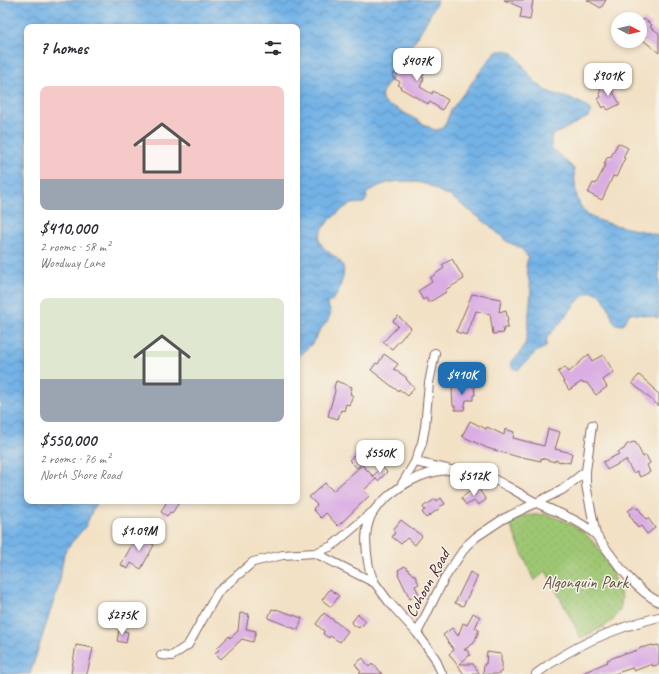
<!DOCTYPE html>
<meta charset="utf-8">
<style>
body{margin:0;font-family:Caveat,sans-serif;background:#f2f2f3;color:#2b2b33;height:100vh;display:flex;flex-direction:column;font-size:15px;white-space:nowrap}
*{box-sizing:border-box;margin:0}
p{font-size:13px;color:#7c7c81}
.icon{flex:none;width:22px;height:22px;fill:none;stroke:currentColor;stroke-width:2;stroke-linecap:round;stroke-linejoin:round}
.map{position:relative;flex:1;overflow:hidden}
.panel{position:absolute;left:24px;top:24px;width:276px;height:480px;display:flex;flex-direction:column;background:#fff;border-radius:8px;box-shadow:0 2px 6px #0003}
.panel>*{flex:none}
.needle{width:26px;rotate:97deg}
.controls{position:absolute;left:611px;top:12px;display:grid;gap:8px}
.controls a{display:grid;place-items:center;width:36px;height:36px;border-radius:50%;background:#fff;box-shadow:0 2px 6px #0003;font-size:20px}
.price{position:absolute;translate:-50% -34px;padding:0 9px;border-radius:8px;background:#fff;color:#222;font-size:13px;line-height:26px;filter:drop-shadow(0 1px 2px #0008)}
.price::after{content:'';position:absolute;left:50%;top:24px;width:12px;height:9px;margin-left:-6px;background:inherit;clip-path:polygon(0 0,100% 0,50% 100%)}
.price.current{background:#1f6fb2;color:#fff}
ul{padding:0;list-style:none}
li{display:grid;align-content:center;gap:8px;height:212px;padding:0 16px}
li span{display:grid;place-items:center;height:124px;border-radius:8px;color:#555}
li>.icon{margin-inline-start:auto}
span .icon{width:72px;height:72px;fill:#fffc;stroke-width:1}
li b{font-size:17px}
h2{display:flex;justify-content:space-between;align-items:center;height:48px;padding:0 16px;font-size:17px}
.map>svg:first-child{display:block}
.park{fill:url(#park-dots);stroke:#74734f}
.water{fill:url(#water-waves);stroke:#5e6888}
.building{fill:#daaee3}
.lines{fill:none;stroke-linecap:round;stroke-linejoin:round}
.street-casing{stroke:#856361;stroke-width:10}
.street{stroke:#fff;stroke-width:8}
.labels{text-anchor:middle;stroke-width:3;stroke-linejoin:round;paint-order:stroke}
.park-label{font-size:17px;fill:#635141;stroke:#f7f3e8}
.street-label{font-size:17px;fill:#4a1f2b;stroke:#f7f3e8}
</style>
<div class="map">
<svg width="659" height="674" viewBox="0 0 659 674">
<defs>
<pattern id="park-dots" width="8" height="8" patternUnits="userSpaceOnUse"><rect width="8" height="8" fill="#9ec773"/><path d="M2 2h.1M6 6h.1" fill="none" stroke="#8aaa64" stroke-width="1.8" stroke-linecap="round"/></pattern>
<pattern id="water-waves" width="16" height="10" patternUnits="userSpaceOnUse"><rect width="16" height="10" fill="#73b2e6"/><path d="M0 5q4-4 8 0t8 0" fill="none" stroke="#6090bb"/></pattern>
</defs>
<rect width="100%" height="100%" fill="#f7f3e8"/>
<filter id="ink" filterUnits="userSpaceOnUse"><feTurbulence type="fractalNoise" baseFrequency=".025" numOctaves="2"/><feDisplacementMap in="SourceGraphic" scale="8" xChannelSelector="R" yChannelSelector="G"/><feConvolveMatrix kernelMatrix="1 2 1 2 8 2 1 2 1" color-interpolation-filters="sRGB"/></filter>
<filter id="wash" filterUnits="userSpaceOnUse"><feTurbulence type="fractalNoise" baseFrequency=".012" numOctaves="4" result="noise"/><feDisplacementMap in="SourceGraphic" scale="16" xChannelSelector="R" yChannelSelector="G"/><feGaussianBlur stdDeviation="0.9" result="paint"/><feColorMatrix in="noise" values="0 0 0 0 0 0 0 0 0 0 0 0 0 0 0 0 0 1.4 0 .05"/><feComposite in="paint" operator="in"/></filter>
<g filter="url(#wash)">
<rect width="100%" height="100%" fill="#f2e1c5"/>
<path class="park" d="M545,514L563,520L584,532L598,547L612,571L622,598L620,610L613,620L605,626L581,638L546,571L534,581L509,522L523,516Z"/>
<path class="water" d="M0,0H438C431,13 424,26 416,39C410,49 392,67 392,79C387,86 376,95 385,103C388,106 390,107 394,107L434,130L441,129L446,123L451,110L495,52C513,47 515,55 524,67C528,74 534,81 540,86C554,99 580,96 591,111L588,117L553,135L551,137V148L559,154L574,169C575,181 575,195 580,205C591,227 638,227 659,236V318C649,315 640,315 630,313L623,325L615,324C611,315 608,305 603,298C601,294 595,291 590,292C578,295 559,328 547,337L546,347L536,352L518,370L512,368L511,362L520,353L525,344L527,335L531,291L526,266L528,257L521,248L506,241L489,225L450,196C441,194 436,188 428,185C408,178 382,180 366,194L367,198L364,203C358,204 353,203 349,205C340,210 312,232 321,244C326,253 339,257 343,266C345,273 342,281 340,287C337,295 335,300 327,303L331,313L327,322L320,330L311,345L297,357V27H27V501H97L85,527L67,548L64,553L59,585L30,674H0Z"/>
<g id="blocks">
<path class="building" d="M504,0H533L530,20L520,18L522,8Z
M587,0H606L601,8Z
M644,19L652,25L650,27L659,33V53L643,40L646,37L640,33V23Z
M420,57L430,63L422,77L424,78L420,87L432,94L433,91L448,100L442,110L430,102L428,104L400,88L401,87L398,85L400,82L392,77L402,60L414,67Z
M605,83L608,88L610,87L620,104L608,110L605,106L603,108L598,99L601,97L599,93L601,91L598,86Z
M618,143L628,148L623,157L625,158L616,177L613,176L602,200L588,193L593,183L596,184L606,164H604L608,156L610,158Z
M452,259L464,279L445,290L446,292L433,300L428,302L426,298L423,300L418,291L432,282L430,278L444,268L442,265Z
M472,294L501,299L499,312L506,310L508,321H507L508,328H503L504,333L493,334L490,314L476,311L467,335L456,332Z
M398,316L411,328L392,349L383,342L398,326L393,321Z
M384,354L398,364L394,369L407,378L406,379L414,388L408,396L399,389L398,391L371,370L376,363L378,364Z
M589,354L592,361L603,355L614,372L603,380L607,387L596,395L587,383L581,382L569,390L558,372L565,367L569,372Z
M639,375L654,388L653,389L659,394V406L632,383Z
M336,381L352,387L350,394L353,395L349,405L346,404L344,411L341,410L338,419L328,416L335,391L334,387Z
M454,385H474L475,395H473V400H466L464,410H455V406H453L452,389L454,388Z
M470,421L486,429L487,427L504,435L505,429L514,432L513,438L544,446L548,429L560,432L555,449L572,453L570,463L561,461V462L555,460V462L541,458V461L522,457V458L487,448L462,436Z
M633,442L636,443L643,457L646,455L650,463L647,465L650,472L640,477L637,471L633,473L626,460L607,470L603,462L619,454L618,452L624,449L627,444H629Z
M361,449L368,457L357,468L349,460Z
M362,465L376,479L364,490L369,496L338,526L326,513L321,518L313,509L317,505L309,497L325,483L333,491Z
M382,467L387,472L378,481L373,476Z
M477,486L486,500L478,505L475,501L466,505L461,498Z
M441,498L445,504L439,507L440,508L426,518L422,512L425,510L423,508L424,506L434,500L436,499L437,501Z
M167,501H180L172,513L170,512L167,516L161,512Z
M635,506L637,509L638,508L646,519L648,518L655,528L647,534L641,526L638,528L629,514H630L628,511Z
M401,520L422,536L415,545L407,538L401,544L392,537L395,533L393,530Z
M137,535L144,539L146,535L153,539L151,543L154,545L141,569L131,563L128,569L121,565Z
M405,566L413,575L414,574L419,584L415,586L419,594L410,599L398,574L399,573L398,570Z
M470,572L478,576L463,606L455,603Z
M330,589L339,596L331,607L322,600Z
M272,609L276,610V609L302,618L298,630L268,618Z
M240,613L249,614L246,629L256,631L253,642L242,639L221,659L215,653L219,650L217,648L229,636L230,638L238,631Z
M324,613L348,631L340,642L330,636L329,638L323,634L324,631L316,624Z
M473,613L480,617L475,628L479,630L474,643L464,650H467L470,655L459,664H473L480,674H464L449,654L454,650L443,635L452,628L458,636L463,623L467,625Z
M358,614L366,621L361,627L360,626L359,628L351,623Z
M119,630L128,632L126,643L117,641Z
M76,645L93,648L87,674H71Z
M653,645V646L659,645V665L652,666V664L634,671L632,668L614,674H580L608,662L607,660L626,653V654L640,649V648Z
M487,652L501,654V662H502V671L498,674H483L484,664H486Z
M363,658L369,667L372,664L373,666L375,665L382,674H359L361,672L355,664Z"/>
</g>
</g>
<g filter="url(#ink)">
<use href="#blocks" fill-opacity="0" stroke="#856361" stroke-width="1"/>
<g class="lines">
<defs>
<path id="street" d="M592,425L586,471V485L596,535
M415,462L447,469
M402,484L415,462L422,443L425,427L429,383L435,353
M315,553L375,583L389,602L417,633L435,658L442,674
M375,583C370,575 368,564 367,554C366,543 365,532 369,521C371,513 376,508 382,502C403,481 431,468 461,470C491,473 510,489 535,502C556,513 579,519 596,535C615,560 631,587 659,602
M417,633L444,579L466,546L476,537L503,519L562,490L586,471
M161,655L172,656L188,645L218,592L253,562L283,555L315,553L332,546L371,513
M536,674C573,645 614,628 659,617"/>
</defs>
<use href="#street" class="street-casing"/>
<use href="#street" class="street"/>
</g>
</g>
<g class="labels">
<g class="park-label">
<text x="585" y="588">Algonquin Park</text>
</g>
<g class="street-label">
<text transform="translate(427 583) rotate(-61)" y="6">Cohoon Road</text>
</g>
</g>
</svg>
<div class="controls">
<a><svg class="needle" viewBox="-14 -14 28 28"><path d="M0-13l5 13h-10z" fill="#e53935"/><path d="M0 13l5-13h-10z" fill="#7c7c81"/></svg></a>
</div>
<b class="price" style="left:417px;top:82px">$407K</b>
<b class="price" style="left:608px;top:97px">$901K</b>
<b class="price current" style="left:462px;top:396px">$410K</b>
<b class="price" style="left:380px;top:474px">$550K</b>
<b class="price" style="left:474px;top:497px">$512K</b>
<b class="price" style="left:139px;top:552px">$1.09M</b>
<b class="price" style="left:122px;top:636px">$275K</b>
<section class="panel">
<h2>7 homes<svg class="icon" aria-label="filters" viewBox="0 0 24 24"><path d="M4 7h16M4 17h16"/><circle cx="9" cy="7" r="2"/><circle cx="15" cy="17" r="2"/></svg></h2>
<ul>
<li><span style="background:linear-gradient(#f6c9c9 75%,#9aa5b1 0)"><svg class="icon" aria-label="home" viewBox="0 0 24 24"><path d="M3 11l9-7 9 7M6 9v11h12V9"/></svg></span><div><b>$410,000</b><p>2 rooms · 58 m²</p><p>Woodway Lane</p></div></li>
<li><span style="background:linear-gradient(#dfe7d0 65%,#9aa5b1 0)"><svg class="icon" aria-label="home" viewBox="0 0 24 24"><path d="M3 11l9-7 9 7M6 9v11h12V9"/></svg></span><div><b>$550,000</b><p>2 rooms · 76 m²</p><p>North Shore Road</p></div></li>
</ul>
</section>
</div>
